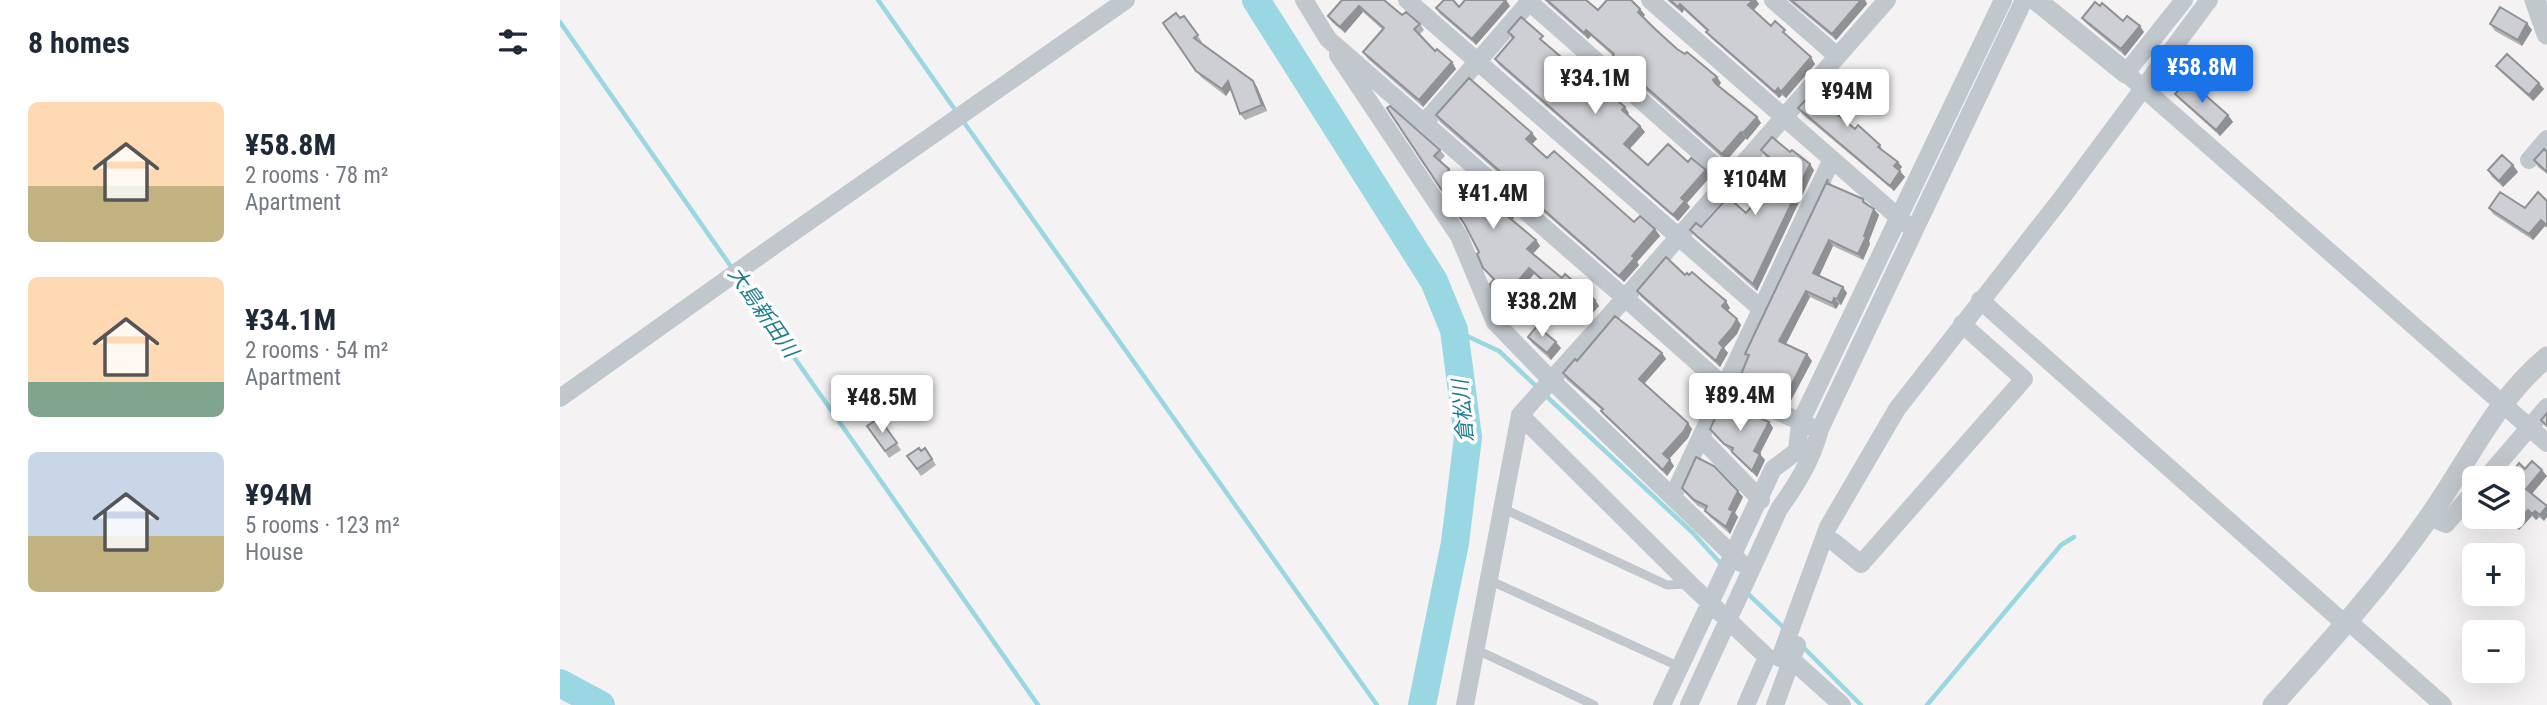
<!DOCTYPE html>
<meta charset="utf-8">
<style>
body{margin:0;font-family:"Roboto Condensed","Noto Sans JP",sans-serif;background:#f2f2f3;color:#1f2937;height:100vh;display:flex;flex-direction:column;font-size:26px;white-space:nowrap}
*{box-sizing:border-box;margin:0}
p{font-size:23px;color:#747a83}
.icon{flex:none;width:38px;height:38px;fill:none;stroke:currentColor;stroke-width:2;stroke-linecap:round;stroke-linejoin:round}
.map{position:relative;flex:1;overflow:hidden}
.panel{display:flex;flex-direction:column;background:#fff;width:560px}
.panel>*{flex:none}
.tools{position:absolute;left:1902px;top:466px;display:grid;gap:14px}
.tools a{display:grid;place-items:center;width:63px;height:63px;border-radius:10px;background:#fff;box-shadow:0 7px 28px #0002;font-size:35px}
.price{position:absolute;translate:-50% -60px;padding:0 16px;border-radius:7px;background:#fff;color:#222;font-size:23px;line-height:46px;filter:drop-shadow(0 2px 4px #0008)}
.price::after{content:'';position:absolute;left:50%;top:42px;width:21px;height:16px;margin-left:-10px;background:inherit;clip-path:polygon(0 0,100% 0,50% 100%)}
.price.current{background:#1a73e8;color:#fff}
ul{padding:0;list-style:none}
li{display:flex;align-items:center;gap:21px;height:175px;padding:0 28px}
li span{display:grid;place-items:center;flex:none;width:196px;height:140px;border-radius:10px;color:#555}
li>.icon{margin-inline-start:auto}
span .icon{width:84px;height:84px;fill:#fffc;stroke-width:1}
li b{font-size:30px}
h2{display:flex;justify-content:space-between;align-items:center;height:84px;padding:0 28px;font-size:30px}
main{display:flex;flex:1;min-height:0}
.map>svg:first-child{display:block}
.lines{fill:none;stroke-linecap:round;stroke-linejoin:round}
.stream{stroke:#99d7e3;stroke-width:4.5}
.river{stroke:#99d7e3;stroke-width:28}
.service{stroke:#c0c7cd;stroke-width:9}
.minor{stroke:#c0c7cd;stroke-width:18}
.tertiary{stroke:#c0c7cd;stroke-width:21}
.wall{fill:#b0b2b6}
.shaded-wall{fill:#909194}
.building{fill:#cdcfd4;stroke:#909194;stroke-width:2}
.labels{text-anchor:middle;stroke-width:7;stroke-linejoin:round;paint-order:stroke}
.water-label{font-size:21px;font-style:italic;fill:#1c7d91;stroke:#fff}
</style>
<main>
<section class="panel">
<h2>8 homes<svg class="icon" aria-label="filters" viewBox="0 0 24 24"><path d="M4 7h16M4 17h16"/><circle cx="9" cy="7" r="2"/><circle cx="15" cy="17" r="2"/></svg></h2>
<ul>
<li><span style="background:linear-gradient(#ffd9b3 60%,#c2b280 0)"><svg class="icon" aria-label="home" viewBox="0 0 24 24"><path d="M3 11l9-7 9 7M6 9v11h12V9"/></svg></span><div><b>¥58.8M</b><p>2 rooms · 78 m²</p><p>Apartment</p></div></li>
<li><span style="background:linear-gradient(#ffd9b3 75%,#7fa58c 0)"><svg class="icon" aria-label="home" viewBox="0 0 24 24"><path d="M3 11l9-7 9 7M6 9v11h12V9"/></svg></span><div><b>¥34.1M</b><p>2 rooms · 54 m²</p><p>Apartment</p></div></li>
<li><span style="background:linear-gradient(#c9d6e8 60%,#c2b280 0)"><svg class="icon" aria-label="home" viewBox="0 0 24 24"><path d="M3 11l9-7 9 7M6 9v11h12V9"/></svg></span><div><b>¥94M</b><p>5 rooms · 123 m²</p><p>House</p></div></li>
</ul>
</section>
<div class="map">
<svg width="1987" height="705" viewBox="0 0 1987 705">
<rect width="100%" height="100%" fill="#f4f2f2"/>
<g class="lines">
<path class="stream" d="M318,0L398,114
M0,22L172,268
M403,121L817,705
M177,276L478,705
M894,330L939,351L979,389
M985,395L1133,533L1163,566
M1185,591L1224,628
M1243,647L1301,705
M1367,705L1501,545L1514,537"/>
<path class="river" d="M696,0L874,281L894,330L908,437L895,543L862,705
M0,683L41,705"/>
<path class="service" d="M942,508L1107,585L1129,584
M929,580L1120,667
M917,650L1034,705"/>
<path class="minor" d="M744,0L768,39L1065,298L960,415L905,705
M847,0L1200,308
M967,0L1170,179
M1090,0L1346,224
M1213,0L1277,56
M1624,0L1566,73L1987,443
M778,55L899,236L935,322L991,380L1181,563
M865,122L971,0
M1969,160L1987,139
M1420,300L1785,624
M0,398L215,245L566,0
M960,415L1130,584L1207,657L1186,705
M1249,426L1164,386L1065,298L1327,0
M1141,438L1201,500
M1926,478L1987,407
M1113,496L1272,159
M1869,517L1886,524L1914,491
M1274,542L1301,564L1464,379L1402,324
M1788,621L1883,705
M1220,658L1268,527L1337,409L1501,199L1649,0
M1223,659L1232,660L1282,705
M1102,705L1213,469L1237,451L1240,423L1443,0
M1129,705L1219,509C1237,484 1252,460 1260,429L1464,0
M1215,705L1237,645"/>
<path class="tertiary" d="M1476,0L1566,73
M1975,0L1987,34
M1713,705C1767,645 1821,586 1867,520C1907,464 1934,401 1987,357"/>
</g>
<path class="wall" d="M782,0L842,15L860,24L864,30L860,34L875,51L892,62L896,69L863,107L808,59L803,52L823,30L803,12L785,33L772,22L768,16Z
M984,0H1026L1038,10L1080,9L1085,15L1083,17L1117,49L1157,77L1161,83L1158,86L1197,117L1201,123L1187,140L1186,138L1166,161L1056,64L1052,57L1053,56L1031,36L1028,39Z
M1107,0H1196L1199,4L1193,10L1211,26L1229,36L1228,37L1255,64L1226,98L1222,95L1219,98L1151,38L1146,32L1147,31L1124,10L1122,13Z
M1228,0H1305L1307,4L1276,40Z
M950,6L916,45L880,14L876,8Z
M624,16L642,42L641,43L693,81L697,87L707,111L685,120L680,114L671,89L666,96L641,77L603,23L620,18Z
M1522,18L1563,21L1584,32L1565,56L1527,24Z
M1930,24L1972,30L1962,46L1935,31Z
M948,32L987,43L986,44L1069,113L1068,115L1080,126L1085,132L1070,149L1088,165L1128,162L1146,170L1150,177L1127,203L1130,207L1118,221L939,65L935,59L952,39Z
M1936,66L1984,89L1973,101L1941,72Z
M1290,89L1279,100L1288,110L1281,117L1295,129L1320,145L1323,151L1338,162L1342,167L1339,170L1345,177L1334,191L1242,114L1238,108Z
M1615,94L1668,115L1673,122L1660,136L1620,100Z
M827,108L880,150L885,156L880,161L894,175L890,179L903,191L938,207L950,212L954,218L952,220L976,240L980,246L973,253L1002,278L1035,300L1039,306L1028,318L1025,320L974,274L946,306L938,299L933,293V280L923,268L919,252L905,225Z
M876,115L977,139L972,144L987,158L1074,222L1095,229L1100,236L1077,262L1079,265L1064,282L880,122Z
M1201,150L1230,152L1254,170L1197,291L1135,236L1130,230L1186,213L1223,171L1205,156Z
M1987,152V174L1978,167L1974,160Z
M1928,170L1958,172L1943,187L1932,177Z
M1268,179L1272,185L1303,199L1319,215L1309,241L1310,244L1303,260L1273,246L1259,276L1287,293L1281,305L1279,304L1276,309L1250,297L1225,344L1252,361L1229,404L1184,383L1180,377L1188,358L1185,354Z
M1987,201V228L1985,226L1973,240L1933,214L1929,208H1965Z
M1125,275L1170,308L1167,311L1177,319L1181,325L1177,334L1164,348L1168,353L1160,367L1081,297L1077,291Z
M968,337L1001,348L991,360L972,343Z
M1102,353L1106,359L1084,384L1132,429L1128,438L1109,459L1114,466L1107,476L1046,417L1042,410L1007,380L1003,373L1017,361Z
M319,418L341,450L329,458L307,426Z
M1209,422L1213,428L1200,454L1205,460L1197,477L1154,435L1150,429Z
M365,448L376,465L361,476L347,456L361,451Z
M1965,469L1987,476L1972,493L1984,521L1979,517L1976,520L1972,516L1959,530L1945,516H1953Z
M1122,488L1178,491L1183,497L1175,513L1178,517L1170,534L1150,517L1145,511L1146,510L1138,506L1126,494Z"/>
<path class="shaded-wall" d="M946,0L950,6L916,45L912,39Z
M1193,0H1196L1199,4L1192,12L1188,5Z
M1301,0H1305L1307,4L1276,40L1272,34Z
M1120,4L1124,10L1122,13L1118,7Z
M799,6L803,12L785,33L780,27Z
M1080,9L1085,15L1082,18L1078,12Z
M1967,23L1972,30L1962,46L1958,40Z
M1580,26L1584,32L1565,56L1561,49Z
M1026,30L1031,36L1028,39L1024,33Z
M1251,57L1255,64L1226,98L1221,92Z
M892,62L896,69L863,107L859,100Z
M1157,77L1161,83L1158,87L1153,80Z
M668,81L672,87L666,96L662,89Z
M693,81L697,87L707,111L702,105Z
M1286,83L1290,89L1278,102L1274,96Z
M1979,83L1984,89L1973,101L1969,95Z
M1218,88L1222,95L1219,98L1215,92Z
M1284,105L1288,110L1280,119L1276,113Z
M1065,107L1069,113L1067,116L1062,110Z
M1668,115L1673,122L1660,136L1656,130Z
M1197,117L1201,123L1187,140L1183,133Z
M1080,126L1085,132L1068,150L1064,144Z
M1181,132L1186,138L1166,161L1162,154Z
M972,133L977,139L971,145L966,139Z
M1338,162L1342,167L1338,172L1334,166Z
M1250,164L1254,170L1197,291L1193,284Z
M1953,165L1958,172L1943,187L1939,181Z
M889,169L894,175L889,181L885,175Z
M1146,170L1150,177L1127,203L1130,207L1118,221L1113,215L1121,198Z
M1340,171L1345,177L1334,191L1330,186Z
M1314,209L1319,215L1309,241L1310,244L1303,260L1298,254Z
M950,212L954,218L951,221L946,215Z
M1981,220L1985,226L1973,240L1969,234Z
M1095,229L1100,236L1077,262L1079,265L1064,282L1059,276L1072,256Z
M976,240L980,246L972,255L967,249Z
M1269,240L1273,246L1258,279L1253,273Z
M969,268L974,274L946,306L942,300Z
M1283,287L1287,293L1281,305L1277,299Z
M1246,291L1250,297L1224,348L1219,341Z
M1274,298L1279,304L1276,309L1272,303Z
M1035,300L1039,306L1028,318L1023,312Z
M1166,301L1170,308L1166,312L1162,306Z
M1177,319L1181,325L1177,334L1164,348L1168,353L1160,367L1156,361L1159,343Z
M996,342L1001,348L991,360L987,353Z
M1102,353L1106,359L1083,385L1079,379Z
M1247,354L1252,361L1229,404L1225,398Z
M1209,422L1213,428L1198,457L1194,451Z
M1128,423L1132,429L1128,438L1108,460L1103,454Z
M1200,454L1205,460L1197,477L1192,471Z
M1110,460L1114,466L1107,476L1103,470Z
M1982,470L1987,476L1971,495L1966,489Z
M1178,491L1183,497L1175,513L1178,517L1170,534L1166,527L1169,509Z
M1987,506V517L1984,521L1980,515Z
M1968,510L1972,516L1959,530L1955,524Z
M1975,511L1979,517L1976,520L1972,514Z"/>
<path class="building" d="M782,0H824L842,15L846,12L860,24L854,29L875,51L877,49L892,62L859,100L803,52L824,28L799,6L780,27L768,16Z
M884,0H893L899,7L905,0H946L912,39L876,8Z
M987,0H1026L1038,10L1047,0H1071L1080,9L1078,12L1094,28L1117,49L1125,54L1127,52L1157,77L1153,80L1156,84L1197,117L1183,133L1181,132L1162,154L1052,57L1054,54L1026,30L1024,33Z
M1110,0H1193L1188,5L1211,26L1215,21L1225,30L1223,32L1251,57L1221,92L1218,88L1215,92L1146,32L1148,30L1120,4L1118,7Z
M1231,0H1301L1272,34Z
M1535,2L1540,6L1542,3L1563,21L1567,16L1580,26L1561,49L1522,18Z
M1940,7L1967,23L1958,40L1930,24Z
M616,13L620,18L624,16L638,35L634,38L693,81L702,105L680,114L668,81L662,89L636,71L603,23Z
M961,17L983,36L980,39L1000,56L1025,77L1027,75L1031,78L1065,107L1062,110L1080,126L1064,144L1088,165L1108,144L1128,162L1131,158L1146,170L1121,198L1125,201L1113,215L935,59L954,37L948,32Z
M1947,54L1979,83L1969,95L1936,66Z
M1273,72L1286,83L1274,96L1284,105L1276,113L1295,129L1298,125L1320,145L1318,147L1338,162L1334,166L1340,171L1330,186L1238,108Z
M909,78L972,133L966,139L987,158L994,151L1074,222L1080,216L1095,229L1072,256L1075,258L1059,276L876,115Z
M1628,80L1668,115L1656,130L1615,94Z
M830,106L880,150L874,156L889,169L885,175L903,191L909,185L938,207L941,204L950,212L946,215L976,240L967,249L1002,278L1005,274L1035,300L1021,314L969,268L942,300L933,293L930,284L934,279L923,268L917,254L919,252L905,225L886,196L887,194L881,189L827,108Z
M1212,137L1230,152L1232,150L1250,164L1193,284L1130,230L1136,223L1141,227L1168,197L1186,213L1224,170L1201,150Z
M1984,149L1987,152V172L1974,160Z
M1942,155L1953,165L1939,181L1928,170Z
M1268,179L1266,183L1303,199V202L1314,209L1304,236L1306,237L1298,254L1269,240L1253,273L1283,287L1277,299L1274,298L1272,303L1246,291L1219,341L1247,354L1225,398L1180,377L1189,355L1185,354Z
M1940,192L1965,208L1978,192L1987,201V226L1981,220L1969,234L1929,208Z
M1106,257L1125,275L1127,273L1129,275L1132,272L1147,285L1166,301L1162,306L1177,319L1172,328L1159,343L1163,347L1156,361L1077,291Z
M1055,316L1102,353L1079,379L1128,423L1124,431L1103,454L1110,460L1103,470L1041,411L1043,409L1003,373L1015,359L1017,361Z
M977,326L996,342L987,353L968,337Z
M1163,402L1209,422L1194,451L1200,454L1192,471L1172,452L1173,448L1164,444L1150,429Z
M1987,413V426L1981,420Z
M319,418L337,443L325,451L307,426Z
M359,448L361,451L365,448L372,459L357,469L347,456Z
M1136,457L1154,466L1178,491L1169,509L1173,511L1166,527L1145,511L1147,506L1134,500L1122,488Z
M1972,461L1982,470L1966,489L1987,506L1980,515L1975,511L1972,514L1968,510L1955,524L1947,516H1953V478H1948L1959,463L1965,469Z"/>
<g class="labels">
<g class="water-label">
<text transform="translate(203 312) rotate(55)" y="7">大島新田川</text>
<text transform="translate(903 411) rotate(-95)" y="7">倉松川</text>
</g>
</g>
</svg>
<div class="tools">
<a><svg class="icon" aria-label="layers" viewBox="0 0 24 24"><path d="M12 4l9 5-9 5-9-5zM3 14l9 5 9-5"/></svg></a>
<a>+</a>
<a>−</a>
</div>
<b class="price current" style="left:1642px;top:105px">¥58.8M</b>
<b class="price" style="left:1035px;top:116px">¥34.1M</b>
<b class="price" style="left:1287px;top:129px">¥94M</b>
<b class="price" style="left:1195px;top:217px">¥104M</b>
<b class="price" style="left:933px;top:231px">¥41.4M</b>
<b class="price" style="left:982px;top:339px">¥38.2M</b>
<b class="price" style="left:1180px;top:433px">¥89.4M</b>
<b class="price" style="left:322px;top:435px">¥48.5M</b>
</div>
</main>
